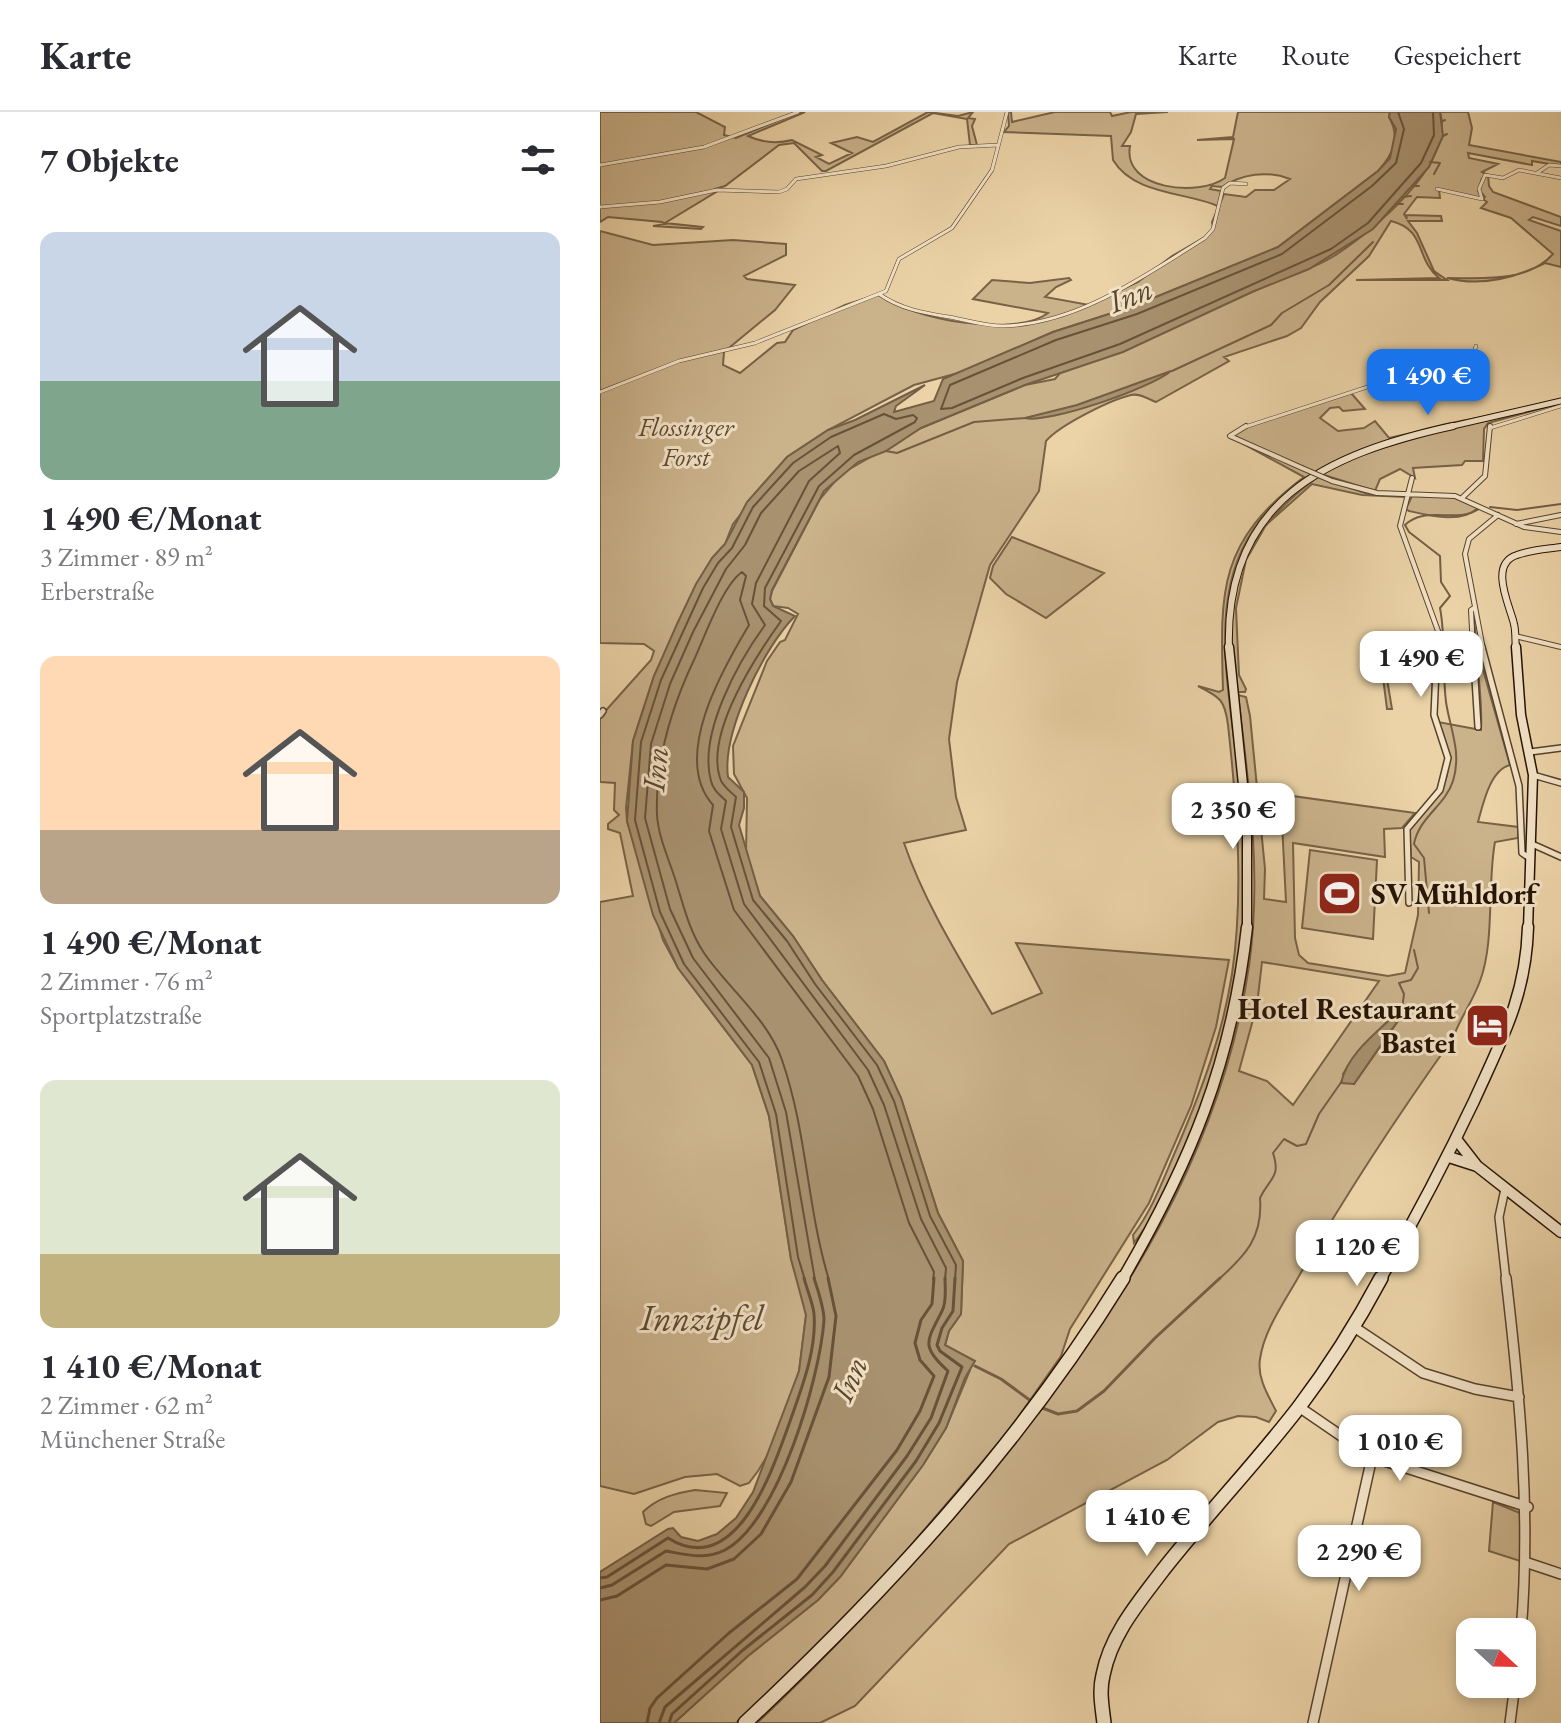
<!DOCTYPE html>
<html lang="de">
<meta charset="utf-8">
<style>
body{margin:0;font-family:"EB Garamond",serif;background:#f2f2f3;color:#2b2b33;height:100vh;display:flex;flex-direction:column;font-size:30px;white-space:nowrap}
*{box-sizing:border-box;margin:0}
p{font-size:26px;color:#7c7c81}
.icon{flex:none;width:44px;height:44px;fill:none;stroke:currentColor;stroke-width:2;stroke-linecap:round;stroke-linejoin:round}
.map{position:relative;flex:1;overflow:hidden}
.panel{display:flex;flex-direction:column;background:#fff;width:600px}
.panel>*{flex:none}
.needle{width:52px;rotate:112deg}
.controls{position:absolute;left:856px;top:1506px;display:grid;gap:16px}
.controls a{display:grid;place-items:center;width:80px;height:80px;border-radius:16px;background:#fff;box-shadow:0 4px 12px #0003;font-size:40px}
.price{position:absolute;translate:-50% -68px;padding:0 18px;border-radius:16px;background:#fff;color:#222;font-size:26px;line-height:52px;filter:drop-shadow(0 2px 4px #0008)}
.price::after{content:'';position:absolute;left:50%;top:48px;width:24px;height:18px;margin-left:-12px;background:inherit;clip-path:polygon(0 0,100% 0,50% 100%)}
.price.selected{background:#1a73e8;color:#fff}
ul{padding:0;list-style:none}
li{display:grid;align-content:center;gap:16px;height:424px;padding:0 40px}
li span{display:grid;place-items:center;height:248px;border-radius:16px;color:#555}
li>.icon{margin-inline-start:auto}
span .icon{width:144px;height:144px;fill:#fffc;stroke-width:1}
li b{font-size:34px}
h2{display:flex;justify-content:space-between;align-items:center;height:96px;padding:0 40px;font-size:34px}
header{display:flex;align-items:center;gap:48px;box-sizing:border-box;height:112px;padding:0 40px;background:#fff;border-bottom:2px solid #e1e1e2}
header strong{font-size:38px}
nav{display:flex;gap:44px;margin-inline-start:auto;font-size:28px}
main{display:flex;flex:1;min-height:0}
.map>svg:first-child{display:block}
.green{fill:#cab28b;stroke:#786247;stroke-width:2;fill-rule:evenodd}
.water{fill:#a8916f;stroke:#745e44;stroke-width:2}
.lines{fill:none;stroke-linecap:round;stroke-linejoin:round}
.shore-far1{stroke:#675239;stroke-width:2}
.shore{stroke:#675239;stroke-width:3}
.stream-far1{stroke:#745e44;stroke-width:2}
.stream{stroke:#745e44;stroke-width:3}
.street-far4-casing{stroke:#57422c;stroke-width:4}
.street-far3-casing{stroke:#57422c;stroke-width:6}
.street-far2-casing{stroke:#57422c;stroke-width:8}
.street-far1-casing{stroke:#57422c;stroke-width:10}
.street-casing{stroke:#57422c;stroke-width:12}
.secondary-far4-casing{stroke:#261203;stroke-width:7}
.secondary-far3-casing{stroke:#261203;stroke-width:8}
.secondary-far2-casing{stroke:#261203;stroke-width:11}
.secondary-far1-casing{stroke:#261203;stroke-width:13}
.secondary-casing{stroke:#261203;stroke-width:16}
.street-far4{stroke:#f2e2c6;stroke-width:3}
.street-far3{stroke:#f2e2c6;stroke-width:4}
.street-far2{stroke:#f2e2c6;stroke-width:5}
.street-far1{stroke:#f2e2c6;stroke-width:7}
.street{stroke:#f2e2c6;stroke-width:9}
.secondary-far4{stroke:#f2e2c6;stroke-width:5}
.secondary-far3{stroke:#f2e2c6;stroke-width:6}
.secondary-far2{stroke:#f2e2c6;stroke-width:8}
.secondary-far1{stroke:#f2e2c6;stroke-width:10}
.secondary{stroke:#f2e2c6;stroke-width:13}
.street-bridge-casing{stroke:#57422c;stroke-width:6;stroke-linecap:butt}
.street-bridge{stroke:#f2e2c6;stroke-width:4}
.labels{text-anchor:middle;stroke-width:6;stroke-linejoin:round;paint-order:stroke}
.far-park-label{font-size:26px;font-style:italic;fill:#5f4a33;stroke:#f2e2c6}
.poi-label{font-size:30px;font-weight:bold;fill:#261203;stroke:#f2e2c6;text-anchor:start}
.water-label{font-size:32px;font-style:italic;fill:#5a452e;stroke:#f2e2c6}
.near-park-label{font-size:36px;font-style:italic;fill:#5f4a33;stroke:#f2e2c6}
</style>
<header>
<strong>Karte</strong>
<nav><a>Karte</a><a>Route</a><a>Gespeichert</a></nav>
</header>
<main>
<section class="panel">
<h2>7 Objekte<svg class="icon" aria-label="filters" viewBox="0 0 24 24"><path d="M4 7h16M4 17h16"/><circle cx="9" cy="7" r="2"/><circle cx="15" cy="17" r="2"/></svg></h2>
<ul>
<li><span style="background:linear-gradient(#c9d6e8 60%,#7fa58c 0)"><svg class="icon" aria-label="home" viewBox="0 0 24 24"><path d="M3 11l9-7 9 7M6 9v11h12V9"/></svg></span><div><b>1 490 €/Monat</b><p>3 Zimmer · 89 m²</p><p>Erberstraße</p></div></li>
<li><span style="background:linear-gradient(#ffd9b3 70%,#b9a48a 0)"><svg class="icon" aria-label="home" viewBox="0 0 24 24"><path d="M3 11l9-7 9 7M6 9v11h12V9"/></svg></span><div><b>1 490 €/Monat</b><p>2 Zimmer · 76 m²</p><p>Sportplatzstraße</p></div></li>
<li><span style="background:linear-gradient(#dfe7d0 70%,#c2b280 0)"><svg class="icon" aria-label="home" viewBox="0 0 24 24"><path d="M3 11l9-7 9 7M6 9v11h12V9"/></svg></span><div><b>1 410 €/Monat</b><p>2 Zimmer · 62 m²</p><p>Münchener Straße</p></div></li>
</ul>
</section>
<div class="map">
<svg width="961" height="1611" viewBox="0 0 961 1611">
<rect width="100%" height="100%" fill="#ebd3a7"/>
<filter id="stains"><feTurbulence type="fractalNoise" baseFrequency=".0025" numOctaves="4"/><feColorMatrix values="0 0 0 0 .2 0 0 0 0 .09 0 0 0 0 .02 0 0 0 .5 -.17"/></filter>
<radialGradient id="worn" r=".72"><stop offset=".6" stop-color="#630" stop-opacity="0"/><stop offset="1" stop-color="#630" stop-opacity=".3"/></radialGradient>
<path class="green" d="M0,0H96L125,15L124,23L136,26L199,0H205L148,24C163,31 176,32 192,28L222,43L216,45L229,52L252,41L231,31L257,25L273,30L328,0L358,4L373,0L368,6L375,7L372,14L377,33H370L367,7L333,1L226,59H222L194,31L179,33L125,74L115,77L116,80L65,111L103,115L101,117L53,114L65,112L62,110L8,105L0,110Z
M408,0H411L412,10L455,0H510L512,4L531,0H568L536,2L531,20L522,34H530C522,78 599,85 625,66L634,27L597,28L633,25L638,0H790L789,5C801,26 793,43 778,59L678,135L534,194L453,220L362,260L314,273L228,318L187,345L133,412L125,432L112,446L54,564L33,629L26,696L27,709L63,828L78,856L152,953L169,1004L191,1147L204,1191L206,1203L199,1259L182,1309L172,1336L158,1359L149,1371L140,1374L117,1362L85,1365L34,1382L0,1374V790L33,784L20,721L8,717V712L19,703L14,698L15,671L0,670V605L51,548L54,539L44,532L0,531V119L53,133L133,128L186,132V143L144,164L147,167L195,173L175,198L124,240L123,253L140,261L177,231L185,230L193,218L245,193L279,182C312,208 415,226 448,201L373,187L392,168L430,171L469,166L471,168L456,175L445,185L489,193L538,170L572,144L605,125L613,116L612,110L624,82L646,85L655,78H674L690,67C667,58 642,62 622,75L612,74L610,77L621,79L618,94C586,80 534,83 513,48L511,24L404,20L409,14Z
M840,0H868L872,16L869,33L961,50V54L932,49V53L868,41L869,46L898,52L882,60L888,63L889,74L893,80L961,105V114L933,105L929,108L961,119V155L945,151C915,166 881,175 847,166C882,166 927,171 953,142L911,106L881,96L887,90L883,87L885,85L880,79L882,66L878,79L881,86L839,77L840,86L817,85L804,102L807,107L806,103L841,104L842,109H808L817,121L834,159L847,168H756L839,166C815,147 827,118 791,109L769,144L720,190L701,216L687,224L624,245L629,249L556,290C548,287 540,281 531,283C510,288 460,313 446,329L439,379L390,453L357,570L349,627L356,685L366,718L304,731C325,792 360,847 392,902L442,881L416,831L629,848L616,915L591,994L549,1091L470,1217L461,1244L407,1321L289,1459L203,1549L136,1611H74L148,1544L218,1488L240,1465L323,1353L346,1316L370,1258L359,1241L345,1233L349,1219L361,1202L363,1149L338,1101L301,986L284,949L222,868L193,824L160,784L146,742L147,686L134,662L133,634L167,549L180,530L185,528L198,502L188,496L173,494L170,487L172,479L220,387L241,362L321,316L425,273L455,267L460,261C527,239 592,207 656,178C682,166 710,159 734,144C773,119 855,52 840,0Z
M751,281L765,297L743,299L739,295L730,296L720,306L738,319L764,316L775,309L789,326L961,287C908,304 849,307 796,326C777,333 759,343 741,352C727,358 711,364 698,373C600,440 625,550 637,650C643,694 645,739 645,783C642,885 597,1051 534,1131L533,1123C554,1096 565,1062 579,1031C602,977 623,921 632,862C644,781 637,695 628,613C625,588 620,585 598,574L619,580L623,578C620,478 618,430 704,365L629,324L645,315Z
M961,291L888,311L884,317L883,349H865L862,353L813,356L815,366L800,357L780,367L775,379L721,362L765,341L840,319Z
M718,365L765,381L806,385L762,383L712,372L666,413L646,448L636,496L639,563L646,577L645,580H638C633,565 633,547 632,531C627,456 659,408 718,365Z
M816,382L863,386L879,395C862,412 831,404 809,399L806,397L812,384Z
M412,425L504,461L446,506L406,482L390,466L393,454Z
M873,501L878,540L910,653C890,658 883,692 878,710L918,715V726L895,730C887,773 895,829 880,869C873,889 860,906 853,926C798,1003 746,1082 699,1164C685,1189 664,1218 660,1247C657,1266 668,1283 676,1299L669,1310L656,1305L638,1304L618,1310L567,1348L409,1432L255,1594L220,1611H157C247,1526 329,1436 406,1340C521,1196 622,1040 649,854C662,764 649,673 638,583L646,585L650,604L665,757L664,787L686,790L682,711L685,683L815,701L802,716L784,717L785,745L693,731L695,826L699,843L708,851L788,864L805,861L818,803L819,750L811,745L809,716C845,675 860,665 838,610L881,618C883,578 874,541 873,501ZM662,850L779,869L693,993L667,969L639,959L657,893ZM802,896L801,905L754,972L743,962C759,936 780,916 802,896Z
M780,542L805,545L807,559L802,569L787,567L792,597H787Z
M710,738L777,748L773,827L702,816Z
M95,1378L127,1381L120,1394L74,1400L51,1414L46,1412L43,1400C57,1386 76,1381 95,1378Z
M893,1390L920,1401V1449L889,1439Z"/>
<path class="water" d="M790,0H840L843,24L829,55L773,117L709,157L652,180L523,240L425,273L321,316L286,339L258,350L224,379L172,478L170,487L173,494L195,504C164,535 122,620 128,665L144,680V696L139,713L160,784L193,824L222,868L284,949L301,986L338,1101L363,1149L361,1202L349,1219L345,1233L375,1249L365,1266L346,1316L323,1353L240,1465L218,1488L148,1544L74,1611H0V1460L68,1417L73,1416L81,1425L98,1429L117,1422L136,1406L153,1380L199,1259L206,1203L191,1147L169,1004L152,953L78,856L53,803L27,709L33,629L54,564L77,512L96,472L112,446L125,432L147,390L187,345L228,318L255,308L325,273L296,294L294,300L334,289L343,267L453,220L534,194L678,135L778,59L790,46L796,17L789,5Z
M571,259C551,276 448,312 425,306L477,293Z
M803,895L801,904L754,972L741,971C748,939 782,917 803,895Z"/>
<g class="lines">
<path class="shore-far1" d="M798,0L804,17L796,51L772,74L682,142L537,202L456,228L350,273L341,297L352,296L423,266L520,232L731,137L768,111L821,51L834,23L833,0
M205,1168L198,1145L176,1002L159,950L84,852L60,800L35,708L41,630L61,568L103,476L118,451L132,436L153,395L193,351L231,325L284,302L296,307L313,303L317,306L315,310L254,343L219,374L165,476L164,494L181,509C156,544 105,621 120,666C122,674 130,679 136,685L131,715L153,788L187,829L215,872L277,953L294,989L330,1104L356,1153L355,1168
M215,1168L186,1000L169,946L93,846L70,797L45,706L51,632L70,572L93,520L126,457L145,433L161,401L199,359L238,334L240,341L209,369L156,471L152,492L165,513C138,550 98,622 111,669C113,678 120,683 126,689L121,717L144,792L268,958L284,993L321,1107L346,1156L345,1168
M229,1168C207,1096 207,1020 182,948C168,907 128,876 104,841C90,820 84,796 77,773C71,752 58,725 57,703C55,650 71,597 93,550C104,527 122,474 142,460L146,464L140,488L149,513C122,558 71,646 113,693L109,719L134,798L258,964L273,997L309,1111L334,1160L333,1168"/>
<path class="shore" d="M0,1466L7,1465L68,1426C135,1468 171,1362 188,1315C200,1280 217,1240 214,1202C213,1191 207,1178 204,1166
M0,1476L12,1473L66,1439C88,1443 105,1448 125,1438C178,1410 220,1266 224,1208C224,1195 218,1179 214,1166
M0,1488L17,1484L66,1453L107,1457L134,1447L161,1422L191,1370L229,1265L236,1204L228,1166
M47,1611L50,1596L57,1586L129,1521L197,1467L297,1338L320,1299L334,1264L320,1248L315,1231L321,1208L332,1192L334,1166
M59,1611L65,1595L205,1475L225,1454L307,1344L331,1306L348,1259C320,1234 327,1229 342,1199C347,1190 345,1176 345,1166
M69,1611L72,1602L143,1538L212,1483L233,1460L316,1349L339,1311L362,1255L340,1239L337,1233L342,1216L353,1199L355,1166"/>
<path class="stream-far1" d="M841,10L845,8
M843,24L847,22
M830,50L840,51L834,62
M812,74H819
M802,85L811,84
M796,92H803
M572,259L671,213L682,201L729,173L773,130
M286,339L297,341L374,310L426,306
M890,395L917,398L961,392
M829,801L824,746L814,732C819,705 845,694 853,669C862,640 850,617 846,590C842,558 846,527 840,496L850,484L841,470L840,444L809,420L805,413C825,393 855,412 879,397
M802,897L804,882L799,871L811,868L818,856L814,838
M618,1168C646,1143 663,1125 660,1086C670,1065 681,1066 673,1041L684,1027L697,1034L706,1032L719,1002L742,969"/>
<path class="stream" d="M375,1254L401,1267L431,1289
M440,1295L458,1302L477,1299L504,1279L555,1226L620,1166"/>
<defs>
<path id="street-far4" d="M0,53L104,35L198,0
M937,61L949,53L961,54
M837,77L882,87L879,77L885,63L903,66L919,58L961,66
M0,95L60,90L117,78L179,80L187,77L196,67L286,54L359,35L398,33
M279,182C300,197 324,201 349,205C367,208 385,214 403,214C478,212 544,164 605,126L613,117L623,76L630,71L646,72
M0,280L79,249L155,231L286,179L299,147L352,116L392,58L407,0
M642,316L874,240L876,234
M890,316L961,294"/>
<path id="street-far3" d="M646,314L630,324L702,356
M812,366L800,414L838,519L837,537
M732,369L777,381L855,384L924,415L961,420
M863,385L885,364L890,314
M916,412L961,403
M915,524L961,535
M873,537L871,498L874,496
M883,537L865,442L869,427L898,403"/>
<path id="street-far2" d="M873,535L878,615
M882,535L919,674L922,741L931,747
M837,548L871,545
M0,603L3,599
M930,640L961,636
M933,663L961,671
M932,732L961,745
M809,791L807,717L840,678L848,646L834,603L837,535"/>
<path id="street-far1" d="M905,1077L899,1105L906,1168"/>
<path id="street" d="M906,1166C920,1285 931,1401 921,1520
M754,1215L823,1261L875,1277L919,1285
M699,1295L772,1345L928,1395
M928,1451L961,1462
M713,1611L772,1345
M910,1611L915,1572"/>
<path id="secondary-far4" d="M844,316L961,289"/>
<path id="secondary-far3" d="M629,537C624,389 725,342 853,314
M916,537C915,529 916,520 914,512C910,494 888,452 917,443C930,438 947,437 961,435"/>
<path id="secondary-far2" d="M629,535L647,712V817
M916,535L921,603L933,663L928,817"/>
<path id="secondary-far1" d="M856,1027L877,1054L961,1120
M849,1045L877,1054
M522,1168C590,1051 632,951 647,815
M780,1168C814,1109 845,1050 874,989C902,927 926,884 928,815"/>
<path id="secondary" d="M145,1611C287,1478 420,1333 523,1166
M504,1611C502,1594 499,1579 503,1563C511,1522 539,1490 563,1458C607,1402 656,1351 699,1295C730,1254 757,1211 781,1166"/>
</defs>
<use href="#street-far4" class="street-far4-casing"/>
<use href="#street-far3" class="street-far3-casing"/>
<use href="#street-far2" class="street-far2-casing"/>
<use href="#street-far1" class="street-far1-casing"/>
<use href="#street" class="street-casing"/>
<use href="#secondary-far4" class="secondary-far4-casing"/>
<use href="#secondary-far3" class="secondary-far3-casing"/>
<use href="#secondary-far2" class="secondary-far2-casing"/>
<use href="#secondary-far1" class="secondary-far1-casing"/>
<use href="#secondary" class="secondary-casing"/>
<use href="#street-far4" class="street-far4"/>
<use href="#street-far3" class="street-far3"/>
<use href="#street-far2" class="street-far2"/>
<use href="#street-far1" class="street-far1"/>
<use href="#street" class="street"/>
<use href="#secondary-far4" class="secondary-far4"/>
<use href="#secondary-far3" class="secondary-far3"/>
<use href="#secondary-far2" class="secondary-far2"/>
<use href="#secondary-far1" class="secondary-far1"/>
<use href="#secondary" class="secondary"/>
<defs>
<path id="street-bridge" d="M702,356L732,369"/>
</defs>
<use href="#street-bridge" class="street-bridge-casing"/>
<use href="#street-bridge" class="street-bridge"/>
</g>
<defs>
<symbol id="stadium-square" viewBox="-11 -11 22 22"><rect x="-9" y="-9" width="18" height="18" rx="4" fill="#8f2418" stroke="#f2e2c6"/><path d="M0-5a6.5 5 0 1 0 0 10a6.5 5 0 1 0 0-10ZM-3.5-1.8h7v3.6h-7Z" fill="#fff"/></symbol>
<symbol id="hotel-square" viewBox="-11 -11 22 22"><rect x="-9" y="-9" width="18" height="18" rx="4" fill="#8f2418" stroke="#f2e2c6"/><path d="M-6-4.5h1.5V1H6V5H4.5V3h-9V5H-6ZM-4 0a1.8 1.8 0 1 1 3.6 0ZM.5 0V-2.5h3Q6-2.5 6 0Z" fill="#fff"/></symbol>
</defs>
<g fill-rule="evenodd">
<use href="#stadium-square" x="714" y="756" width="51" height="51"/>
<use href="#hotel-square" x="862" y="888" width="51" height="51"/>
</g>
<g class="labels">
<g class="far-park-label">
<text x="86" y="324">Flossinger<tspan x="86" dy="30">Forst</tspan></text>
</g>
<g class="poi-label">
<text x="771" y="792">SV Mühldorf</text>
<text x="856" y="907" text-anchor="end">Hotel Restaurant<tspan x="856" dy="34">Bastei</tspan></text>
</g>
<g class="water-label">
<text transform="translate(530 183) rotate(-22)" y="11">Inn</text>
<text transform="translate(55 657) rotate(-85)" y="11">Inn</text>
<text transform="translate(249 1267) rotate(-66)" y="11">Inn</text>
</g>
<g class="near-park-label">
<text x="102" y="1218">Innzipfel</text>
</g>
</g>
<rect width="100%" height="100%" filter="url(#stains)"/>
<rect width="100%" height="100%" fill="url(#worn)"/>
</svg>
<div class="controls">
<a><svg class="needle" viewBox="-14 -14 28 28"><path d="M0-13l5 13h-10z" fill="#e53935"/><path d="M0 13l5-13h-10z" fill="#7c7c81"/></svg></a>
</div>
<b class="price selected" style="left:828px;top:305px">1 490 €</b>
<b class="price" style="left:821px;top:587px">1 490 €</b>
<b class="price" style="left:633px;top:739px">2 350 €</b>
<b class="price" style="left:757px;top:1176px">1 120 €</b>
<b class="price" style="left:800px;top:1371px">1 010 €</b>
<b class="price" style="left:547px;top:1446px">1 410 €</b>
<b class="price" style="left:759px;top:1481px">2 290 €</b>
</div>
</main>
